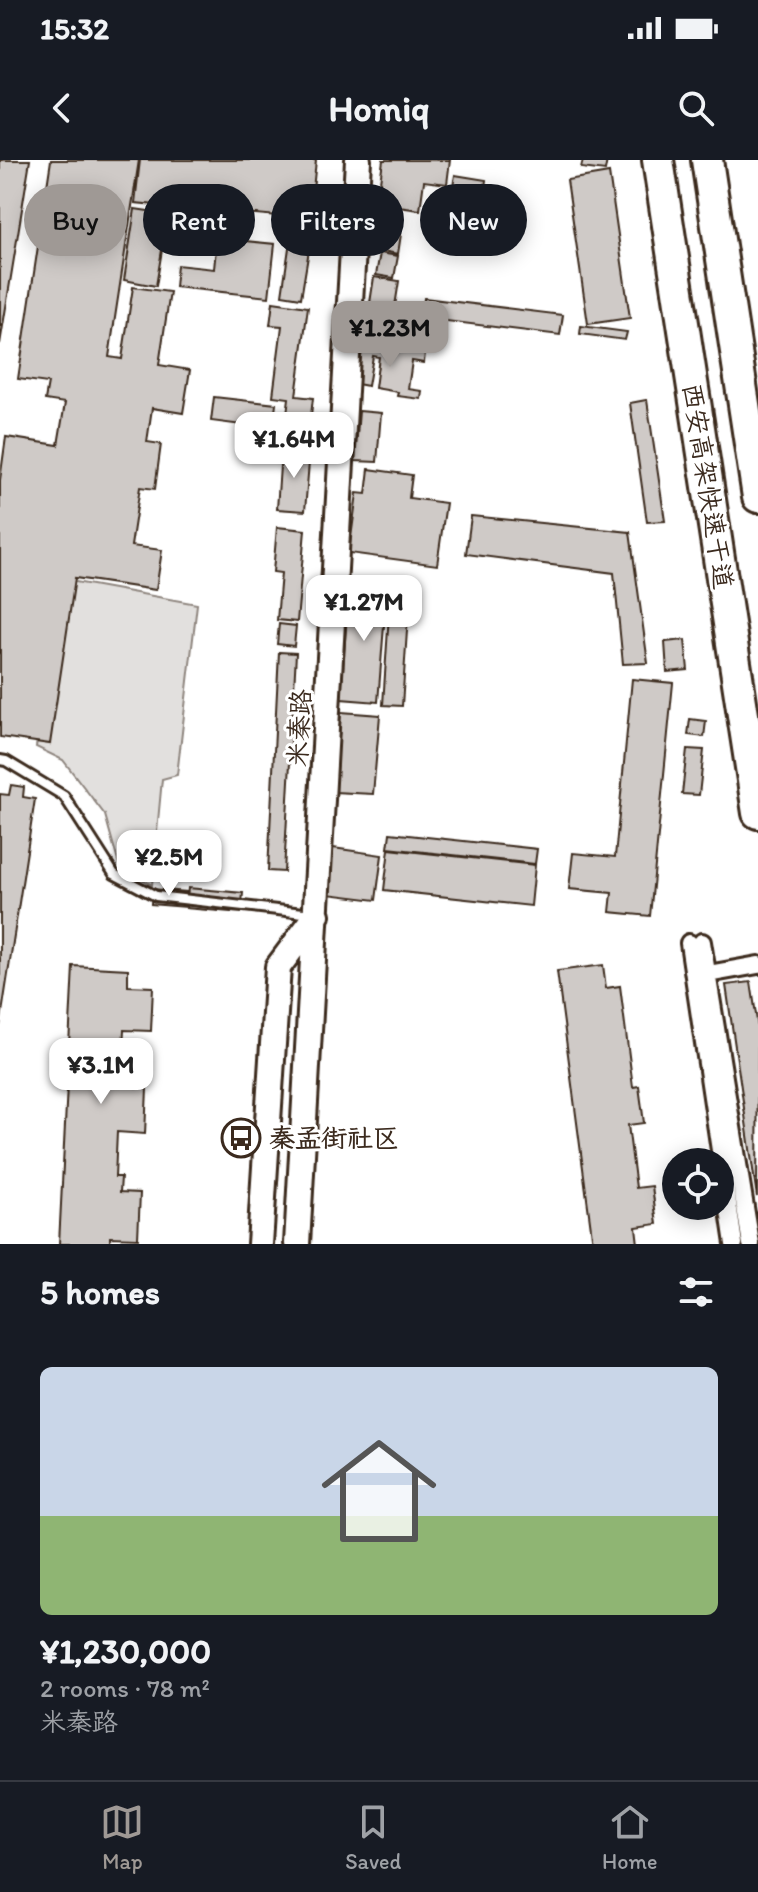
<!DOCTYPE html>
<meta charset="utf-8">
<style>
body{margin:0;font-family:Itim,"LXGW WenKai TC",sans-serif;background:#20242c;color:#f1f3f6;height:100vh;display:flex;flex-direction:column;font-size:30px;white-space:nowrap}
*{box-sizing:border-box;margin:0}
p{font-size:26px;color:#9ea1a6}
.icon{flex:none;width:44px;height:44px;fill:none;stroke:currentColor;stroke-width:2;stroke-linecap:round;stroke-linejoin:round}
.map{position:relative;height:1084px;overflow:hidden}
.details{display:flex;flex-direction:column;background:#171b24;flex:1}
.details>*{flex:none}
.banner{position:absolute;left:24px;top:24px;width:710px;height:72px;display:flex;gap:16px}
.buttons{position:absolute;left:662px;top:988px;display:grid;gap:16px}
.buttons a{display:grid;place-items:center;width:72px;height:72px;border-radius:50%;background:#171b24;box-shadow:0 4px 20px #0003;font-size:40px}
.price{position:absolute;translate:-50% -68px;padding:0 18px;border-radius:16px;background:#fff;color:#222;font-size:26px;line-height:52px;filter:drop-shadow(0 2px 4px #0008)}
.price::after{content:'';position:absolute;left:50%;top:48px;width:24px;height:18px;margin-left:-12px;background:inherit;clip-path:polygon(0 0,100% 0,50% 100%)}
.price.on{background:#9f9995;color:#111}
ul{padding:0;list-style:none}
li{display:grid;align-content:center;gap:16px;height:424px;padding:0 40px}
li+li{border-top:2px solid #363941}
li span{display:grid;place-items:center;height:248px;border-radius:12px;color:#555}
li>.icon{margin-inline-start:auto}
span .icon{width:144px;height:144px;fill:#fffc;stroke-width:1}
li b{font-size:34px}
h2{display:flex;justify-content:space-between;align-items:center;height:96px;padding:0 40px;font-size:34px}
.chip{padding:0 28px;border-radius:36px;background:#171b24;box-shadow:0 4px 20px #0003;font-size:28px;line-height:72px}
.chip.on{background:#9f9995;color:#111}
.status{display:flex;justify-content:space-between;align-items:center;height:56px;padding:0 40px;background:#171b24;direction:ltr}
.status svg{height:22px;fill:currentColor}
header{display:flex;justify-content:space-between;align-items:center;height:104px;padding:0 40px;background:#171b24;font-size:36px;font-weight:700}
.dock{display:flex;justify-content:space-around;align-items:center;height:112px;border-top:2px solid #363941;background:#171b24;font-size:22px;color:#9ea1a6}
.dock a{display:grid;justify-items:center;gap:4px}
.dock .on{color:#9f9995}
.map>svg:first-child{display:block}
.green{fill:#e2e0de;stroke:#8e857e;stroke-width:2}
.building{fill:#cfcac7;stroke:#3b2a1e;stroke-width:2}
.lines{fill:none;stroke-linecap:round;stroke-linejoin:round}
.lane-casing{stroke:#3b2a1e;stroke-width:14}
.street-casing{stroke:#3b2a1e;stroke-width:22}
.secondary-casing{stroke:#3b2a1e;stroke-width:30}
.highway-casing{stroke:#3b2a1e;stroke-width:36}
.lane{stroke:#fff;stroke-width:8}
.street{stroke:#fff;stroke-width:16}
.secondary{stroke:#fff;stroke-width:24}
.highway{stroke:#fff;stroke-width:30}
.labels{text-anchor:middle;stroke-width:6;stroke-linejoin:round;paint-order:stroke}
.street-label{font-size:26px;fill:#3b2a1e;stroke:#fff}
.poi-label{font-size:26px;font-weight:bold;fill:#3b2a1e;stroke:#fff;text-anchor:start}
</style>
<div class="status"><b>15:32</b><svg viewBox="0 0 49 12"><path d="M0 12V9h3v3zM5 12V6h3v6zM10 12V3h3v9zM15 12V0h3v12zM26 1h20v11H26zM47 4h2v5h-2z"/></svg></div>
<header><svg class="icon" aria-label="back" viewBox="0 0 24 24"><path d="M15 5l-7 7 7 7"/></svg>Homiq<svg class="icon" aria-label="search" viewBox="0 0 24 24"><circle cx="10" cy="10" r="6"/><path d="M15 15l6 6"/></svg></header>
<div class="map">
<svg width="758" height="1084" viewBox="0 0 758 1084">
<rect width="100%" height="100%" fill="#fff"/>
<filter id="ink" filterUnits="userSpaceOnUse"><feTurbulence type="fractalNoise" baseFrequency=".0125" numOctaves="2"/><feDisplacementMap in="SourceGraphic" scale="16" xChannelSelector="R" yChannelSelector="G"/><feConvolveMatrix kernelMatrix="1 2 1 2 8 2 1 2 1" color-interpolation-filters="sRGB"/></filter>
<g filter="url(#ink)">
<path class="green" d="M59,419L197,444L177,615L162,619L152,725L119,705L105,655L63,600L36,587Z"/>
<path class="building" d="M0,0H30L0,184Z
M51,0H139L109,197L122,199L133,127L170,132L159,205L190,210L183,253L152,248L147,282L161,284L155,329L140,327L131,386L162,390L156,430L75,418L50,584L0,577V320L6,277L58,285L65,243L45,240L48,223L18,219Z
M140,0H316L310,59L135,43Z
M383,0H450L447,24L424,21L420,50L377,44Z
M583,0H607L605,11L581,8Z
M609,13L630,158L588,164L567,20Z
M455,15L486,20L482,49L450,44Z
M135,49L168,54L156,126L124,120Z
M380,71L401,74L398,94L377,90Z
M217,78L275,84L269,137L175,127L177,105L214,109Z
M290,81L310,84L301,138L282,135Z
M380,93L398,96L394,118L376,115Z
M374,117L399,121L393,159L368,156Z
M424,138L563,155L560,175L422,158Z
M273,142L308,147L296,236L313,238L308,281L284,278L289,238L273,236L282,166L270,165Z
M581,166L627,172L625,180L580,174Z
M363,183L425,192L424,203L412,201L408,229L422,231L421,239L397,236L398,232L375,228L379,197L373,196L368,226L357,224Z
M214,237L276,244L273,269L211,261Z
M646,240H647L665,361L647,362L630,243Z
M359,251L381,253L377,302L355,301Z
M294,289L310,290L305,351L277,349L281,292L294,293Z
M369,309L412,315L409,338L446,343L437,405L349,393L357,333L366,334Z
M471,356L630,372L648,503L623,504L614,413L466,394Z
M277,367L305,370L297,462L277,460L281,413L273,412Z
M349,424L387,427L378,542L341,539Z
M390,438L409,440L402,546L383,545Z
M279,464L296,466L294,486L277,484Z
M685,480L688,510L667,512L665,482Z
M279,492L296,493L284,712L268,711Z
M632,519L673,523L650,756L610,752L612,733L569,729L573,693L615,697Z
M341,552L380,555L373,634L334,632Z
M690,559L706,561L704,577L688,575Z
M687,589L704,590L699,635L682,634Z
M11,625L24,627L23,637L35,639L0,866V634L9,635Z
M390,673L537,689L535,704L388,688Z
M333,688L382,695L376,740L327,734Z
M389,689L535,705L531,746L384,730Z
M188,728L243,733L241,753L186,748Z
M152,729L187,732L186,747L151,744Z
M603,805L606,828L620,826L633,927L639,926L644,963L628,965L636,1028L652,1026L657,1064L636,1067L638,1084H593L557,811Z
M73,806L128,809V826L153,827L151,871L124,870L121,926L147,928L145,974L117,972L115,1017H121L120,1032L140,1033L138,1078L110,1077V1084H59Z
M751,822L758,868L757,1037L726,825Z"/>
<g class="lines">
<defs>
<path id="lane" d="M0,600L6,601L64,636L114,714L156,736L312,754"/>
<path id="street" d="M702,782L751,1084
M689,783L734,1084
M697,816L758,805"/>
<path id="secondary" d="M260,1084L278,807L317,755
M297,1084L358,0"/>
<path id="highway" d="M658,0L758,653
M707,0L758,337"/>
</defs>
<use href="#lane" class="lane-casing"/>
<use href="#street" class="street-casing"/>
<use href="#secondary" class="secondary-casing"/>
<use href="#highway" class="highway-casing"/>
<use href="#lane" class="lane"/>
<use href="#street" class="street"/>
<use href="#secondary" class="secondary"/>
<use href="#highway" class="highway"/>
</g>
</g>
<defs>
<symbol id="bus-ring" viewBox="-11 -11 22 22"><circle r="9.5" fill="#fff" stroke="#3b2a1e" stroke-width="1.5"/><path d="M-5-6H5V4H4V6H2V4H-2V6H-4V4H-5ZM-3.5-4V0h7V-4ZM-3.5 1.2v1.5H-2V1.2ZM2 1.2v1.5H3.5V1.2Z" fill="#3b2a1e"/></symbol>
</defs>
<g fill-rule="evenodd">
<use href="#bus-ring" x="219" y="956" width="44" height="44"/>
</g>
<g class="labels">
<g class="street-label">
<text transform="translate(708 326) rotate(81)" y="9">西安高架快速干道</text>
<text transform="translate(299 568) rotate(-87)" y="9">米秦路</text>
</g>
<g class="poi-label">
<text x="269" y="987">秦孟街社区</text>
</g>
</g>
</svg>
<div class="buttons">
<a><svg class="icon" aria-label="locate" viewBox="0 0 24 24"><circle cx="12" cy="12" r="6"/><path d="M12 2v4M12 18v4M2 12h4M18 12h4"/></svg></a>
</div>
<b class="price on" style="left:390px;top:209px">¥1.23M</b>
<b class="price" style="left:294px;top:320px">¥1.64M</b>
<b class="price" style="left:364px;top:483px">¥1.27M</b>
<b class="price" style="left:169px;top:738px">¥2.5M</b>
<b class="price" style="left:101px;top:946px">¥3.1M</b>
<div class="banner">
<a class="chip on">Buy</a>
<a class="chip">Rent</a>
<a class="chip">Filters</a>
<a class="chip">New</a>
</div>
</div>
<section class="details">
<h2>5 homes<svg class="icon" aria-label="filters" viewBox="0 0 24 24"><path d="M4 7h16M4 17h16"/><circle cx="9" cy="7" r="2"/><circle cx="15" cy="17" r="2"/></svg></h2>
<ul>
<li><span style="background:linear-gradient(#c9d6e8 60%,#8fb573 0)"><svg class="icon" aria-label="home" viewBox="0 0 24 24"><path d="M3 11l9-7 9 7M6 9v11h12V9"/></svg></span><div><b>¥1,230,000</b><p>2 rooms · 78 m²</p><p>米秦路</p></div></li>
</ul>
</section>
<nav class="dock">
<a class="on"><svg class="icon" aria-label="map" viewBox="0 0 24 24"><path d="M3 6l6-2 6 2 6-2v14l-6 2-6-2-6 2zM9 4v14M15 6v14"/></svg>Map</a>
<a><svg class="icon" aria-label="saved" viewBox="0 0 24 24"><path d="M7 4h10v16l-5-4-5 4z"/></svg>Saved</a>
<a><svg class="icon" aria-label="home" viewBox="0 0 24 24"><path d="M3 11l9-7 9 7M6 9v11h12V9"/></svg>Home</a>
</nav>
